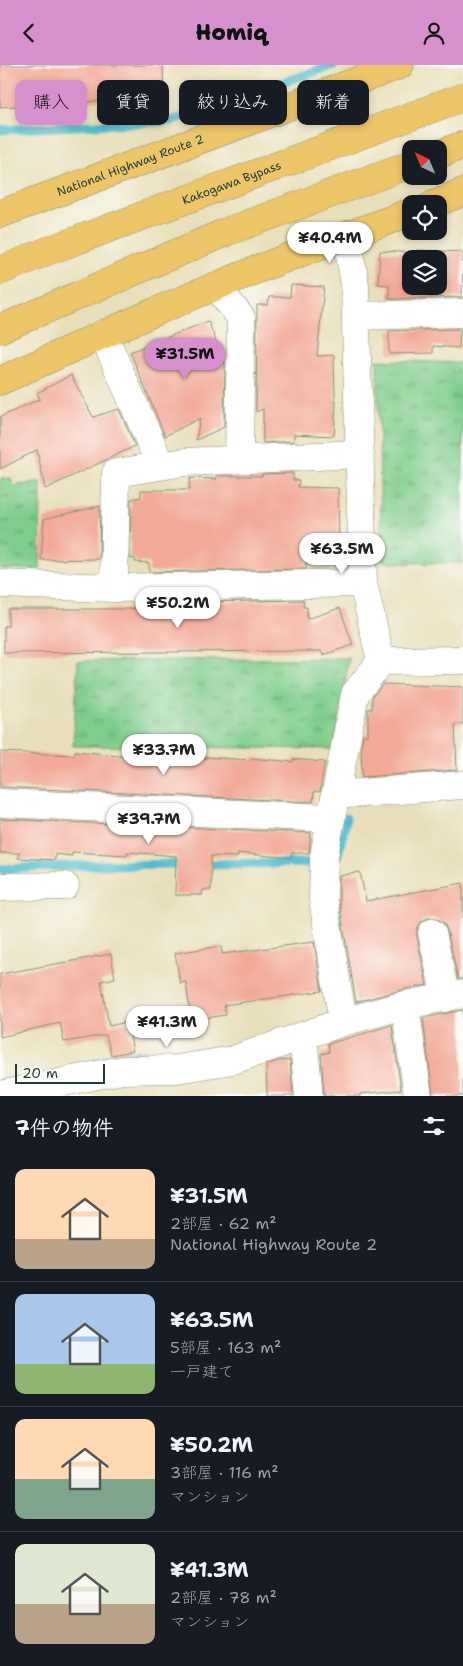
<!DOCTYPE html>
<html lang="ja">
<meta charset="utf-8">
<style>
body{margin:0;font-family:"Shantell Sans","Klee One",sans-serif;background:#242831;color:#f1f3f6;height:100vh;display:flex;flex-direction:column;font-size:19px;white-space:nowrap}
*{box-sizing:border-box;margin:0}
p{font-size:16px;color:#9ea1a6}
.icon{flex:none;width:28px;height:28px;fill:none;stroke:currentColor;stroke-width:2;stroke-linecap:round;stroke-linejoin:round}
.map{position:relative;height:1031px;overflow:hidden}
.drawer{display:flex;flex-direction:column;background:#171b24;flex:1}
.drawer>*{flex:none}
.hud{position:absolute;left:15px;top:15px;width:434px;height:45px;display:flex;gap:10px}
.needle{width:32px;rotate:316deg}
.fabs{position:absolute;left:402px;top:75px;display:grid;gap:10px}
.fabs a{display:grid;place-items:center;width:45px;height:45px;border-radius:10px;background:#171b24;box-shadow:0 2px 8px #0003;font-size:25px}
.scale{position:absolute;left:15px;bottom:12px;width:90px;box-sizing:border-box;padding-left:5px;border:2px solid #1f3d34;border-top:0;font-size:14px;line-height:18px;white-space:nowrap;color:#1f3d34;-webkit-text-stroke:4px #fdfcf7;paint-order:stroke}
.price{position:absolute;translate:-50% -42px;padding:0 11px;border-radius:18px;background:#fff;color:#222;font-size:16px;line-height:32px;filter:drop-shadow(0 1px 2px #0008)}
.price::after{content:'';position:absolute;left:50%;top:30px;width:15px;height:11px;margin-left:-8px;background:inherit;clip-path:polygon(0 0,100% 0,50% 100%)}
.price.active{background:#d690ce;color:#111}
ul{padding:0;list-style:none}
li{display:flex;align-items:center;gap:15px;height:125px;padding:0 15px}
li+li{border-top:1px solid #363941}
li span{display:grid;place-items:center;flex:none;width:140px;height:100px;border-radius:10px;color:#555}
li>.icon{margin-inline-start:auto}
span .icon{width:60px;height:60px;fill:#fffc;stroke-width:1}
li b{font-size:21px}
h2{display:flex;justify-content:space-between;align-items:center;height:60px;padding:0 15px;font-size:21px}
.chip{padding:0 18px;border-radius:10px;background:#171b24;box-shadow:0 2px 8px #0003;font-size:18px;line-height:45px}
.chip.active{background:#d690ce;color:#111}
header{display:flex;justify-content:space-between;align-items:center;height:65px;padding:0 15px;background:#d690ce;color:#111;font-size:22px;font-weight:800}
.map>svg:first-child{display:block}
.grass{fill:url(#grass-tufts);stroke:#4f8460}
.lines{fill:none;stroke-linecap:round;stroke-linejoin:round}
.stream{stroke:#51bbcd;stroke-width:9}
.building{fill:#f2aa97;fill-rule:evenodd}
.minor-casing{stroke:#848e77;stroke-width:29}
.trunk-casing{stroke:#848e77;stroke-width:29}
.motorway-casing{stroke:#848e77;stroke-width:29}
.minor{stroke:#fff;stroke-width:28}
.trunk{stroke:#ecc669;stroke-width:28}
.motorway{stroke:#ecc669;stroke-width:28}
.labels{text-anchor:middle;stroke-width:4;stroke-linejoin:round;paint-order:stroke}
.street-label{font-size:12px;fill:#1f3d34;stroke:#fdfcf7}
</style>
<header><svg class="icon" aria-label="back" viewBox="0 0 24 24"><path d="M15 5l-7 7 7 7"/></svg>Homiq<svg class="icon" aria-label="person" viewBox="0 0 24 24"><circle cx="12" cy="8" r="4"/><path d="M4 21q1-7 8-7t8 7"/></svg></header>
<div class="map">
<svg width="463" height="1031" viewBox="0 0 463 1031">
<defs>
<pattern id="grass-tufts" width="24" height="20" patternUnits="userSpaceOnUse" patternTransform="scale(1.25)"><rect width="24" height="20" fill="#7fcc8b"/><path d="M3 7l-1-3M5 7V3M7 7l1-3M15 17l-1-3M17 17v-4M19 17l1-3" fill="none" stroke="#67a772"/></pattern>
</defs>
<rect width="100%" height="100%" fill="#fdfcf7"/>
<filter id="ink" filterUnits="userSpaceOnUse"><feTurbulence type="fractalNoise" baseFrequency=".02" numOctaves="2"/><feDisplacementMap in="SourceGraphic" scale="10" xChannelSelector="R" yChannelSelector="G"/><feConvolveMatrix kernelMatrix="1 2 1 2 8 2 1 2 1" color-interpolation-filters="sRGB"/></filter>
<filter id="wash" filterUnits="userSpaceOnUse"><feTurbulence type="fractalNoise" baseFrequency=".0096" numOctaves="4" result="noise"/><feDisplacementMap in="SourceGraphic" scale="20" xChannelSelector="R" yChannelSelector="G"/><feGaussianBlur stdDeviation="1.12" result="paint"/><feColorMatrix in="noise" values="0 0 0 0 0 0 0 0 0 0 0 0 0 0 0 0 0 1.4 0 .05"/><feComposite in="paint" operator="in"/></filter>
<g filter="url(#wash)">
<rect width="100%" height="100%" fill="#e8dfba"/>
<path class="grass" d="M377,295L463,298V498H389L382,495Z
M11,413L13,421L41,417L40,504H0V414Z
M349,593L334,684L73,681L78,596Z"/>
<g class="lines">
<path class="stream" d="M0,65L171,56L334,0
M200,799L309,798L338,790L346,753
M0,804L95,800L187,799
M92,999L125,990L145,989"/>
</g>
<g id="blocks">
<path class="building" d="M0,0H163L164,32L0,42Z
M417,185L463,187L462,232L389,234V220L378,219L380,186L417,188ZM411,194H439V221H411Z
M291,220L324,222L317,291L334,290L335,336H336L334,371L294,369V376L263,378V344L256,347L257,240H268L269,232H290Z
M208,256L225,299L224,362L196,375L200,353L165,371L130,287Z
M460,264L459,283L433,281V288L389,289V266Z
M71,310L93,352L119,344L135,381L45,424L37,385L0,404V352L40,334L37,328Z
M293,408V415H299L298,422L338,423L339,482L307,484L306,504L149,507V498L135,497V493L130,494L131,434L141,432V425H189L190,413L217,414L216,411H262V409Z
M100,441L99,494L41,495L44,454Z
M304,535L303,542H307V554L340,543L353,580L323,590L321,586L4,588V561H8V544H125L149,543V538Z
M383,619L463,622V659H455L457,705L362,712L361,681L363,670H368V644H372V632Z
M75,686L162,694V691L206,694V692L218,693L252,695V693L293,697V694L325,697L320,727L314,726L313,737L0,722V687L74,690Z
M0,754L311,768L309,788H292L291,793L238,788V792L211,791V825H203L202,830H175L176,791L127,787V790L72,787V791L55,789V795L18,793L19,788H0Z
M360,807L366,836L463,818V914H458L447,865L444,858L436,853H428L421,857L417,864V871L427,920L401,925L356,937L339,837V811Z
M314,877L322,926L224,940L226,950L191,955L186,917L180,918L175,888L221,881L222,889Z
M111,889L115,913L101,916L109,961L127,957L133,986L111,990L106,970L64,977L60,958L0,972V909Z
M463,945V1031H433L423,953Z
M392,960L401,1025L360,1029V1031H324L321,989L329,987L328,979Z
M290,995L293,1031H267L266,1000L278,996Z"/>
</g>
</g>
<g filter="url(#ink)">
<use href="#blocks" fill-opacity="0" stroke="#848e77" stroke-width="1"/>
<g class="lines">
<defs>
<path id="minor" d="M217,222L241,253L239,394
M356,251L463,248
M103,269L154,385
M0,519L114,523L363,518
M114,523L116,408L185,397L360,389
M381,596L463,595
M335,730L463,720
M0,738L330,753
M0,822L65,821
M432,868L446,933
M405,940L418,1031
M343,957L323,835L324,791L355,629L381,596L363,518L355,220L347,171
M303,971L309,1031
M0,1030L122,1005L177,1004L233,995L343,957L405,940L463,929"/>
<g id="trunk">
<path d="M433,139L463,127"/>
<path id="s1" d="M0,149L400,0"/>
<path d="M0,316C101,270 203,224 308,185C342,172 377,160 411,147"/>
</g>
<g id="motorway">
<path d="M439,89L463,80"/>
<path id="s2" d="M0,206L45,187L463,32"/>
<path d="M0,264L226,167L411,99"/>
</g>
</defs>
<use href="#minor" class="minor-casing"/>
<use href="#trunk" class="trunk-casing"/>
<use href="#motorway" class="motorway-casing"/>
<use href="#minor" class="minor"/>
<use href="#trunk" class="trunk"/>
<use href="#motorway" class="motorway"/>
</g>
</g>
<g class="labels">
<g class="street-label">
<text dy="4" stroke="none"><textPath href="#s1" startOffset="139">National Highway Route 2</textPath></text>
<text dy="4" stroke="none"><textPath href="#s2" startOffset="248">Kakogawa Bypass</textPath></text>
</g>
</g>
</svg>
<div class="fabs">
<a><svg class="needle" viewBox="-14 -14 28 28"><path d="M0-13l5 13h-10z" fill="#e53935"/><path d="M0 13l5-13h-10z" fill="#9ea1a6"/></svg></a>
<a><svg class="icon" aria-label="locate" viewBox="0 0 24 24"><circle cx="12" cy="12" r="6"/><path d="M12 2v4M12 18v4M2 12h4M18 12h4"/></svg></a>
<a><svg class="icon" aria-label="layers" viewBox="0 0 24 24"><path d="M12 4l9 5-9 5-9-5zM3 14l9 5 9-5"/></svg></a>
</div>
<div class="scale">20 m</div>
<b class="price" style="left:330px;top:199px">¥40.4M</b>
<b class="price active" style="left:185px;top:315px">¥31.5M</b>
<b class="price" style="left:342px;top:510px">¥63.5M</b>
<b class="price" style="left:178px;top:564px">¥50.2M</b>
<b class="price" style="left:164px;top:711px">¥33.7M</b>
<b class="price" style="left:149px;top:780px">¥39.7M</b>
<b class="price" style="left:167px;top:983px">¥41.3M</b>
<div class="hud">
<a class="chip active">購入</a>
<a class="chip">賃貸</a>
<a class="chip">絞り込み</a>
<a class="chip">新着</a>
</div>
</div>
<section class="drawer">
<h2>7件の物件<svg class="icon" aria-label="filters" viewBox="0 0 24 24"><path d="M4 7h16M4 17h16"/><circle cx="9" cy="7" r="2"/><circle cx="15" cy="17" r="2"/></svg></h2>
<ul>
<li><span style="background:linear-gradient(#ffd9b3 70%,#b9a48a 0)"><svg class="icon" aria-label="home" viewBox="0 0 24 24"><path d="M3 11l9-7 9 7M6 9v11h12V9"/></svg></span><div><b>¥31.5M</b><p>2部屋 · 62 m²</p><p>National Highway Route 2</p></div></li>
<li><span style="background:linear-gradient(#a9c7e8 70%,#8fb573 0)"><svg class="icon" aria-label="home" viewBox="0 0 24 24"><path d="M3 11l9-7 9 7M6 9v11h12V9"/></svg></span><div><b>¥63.5M</b><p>5部屋 · 163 m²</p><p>一戸建て</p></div></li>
<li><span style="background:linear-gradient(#ffd9b3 60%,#7fa58c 0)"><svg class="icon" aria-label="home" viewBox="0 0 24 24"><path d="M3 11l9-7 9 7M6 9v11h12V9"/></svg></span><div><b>¥50.2M</b><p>3部屋 · 116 m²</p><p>マンション</p></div></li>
<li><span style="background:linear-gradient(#dfe7d0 60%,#b9a48a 0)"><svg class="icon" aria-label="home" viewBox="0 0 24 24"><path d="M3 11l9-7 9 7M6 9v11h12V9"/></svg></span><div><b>¥41.3M</b><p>2部屋 · 78 m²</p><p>マンション</p></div></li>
</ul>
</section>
